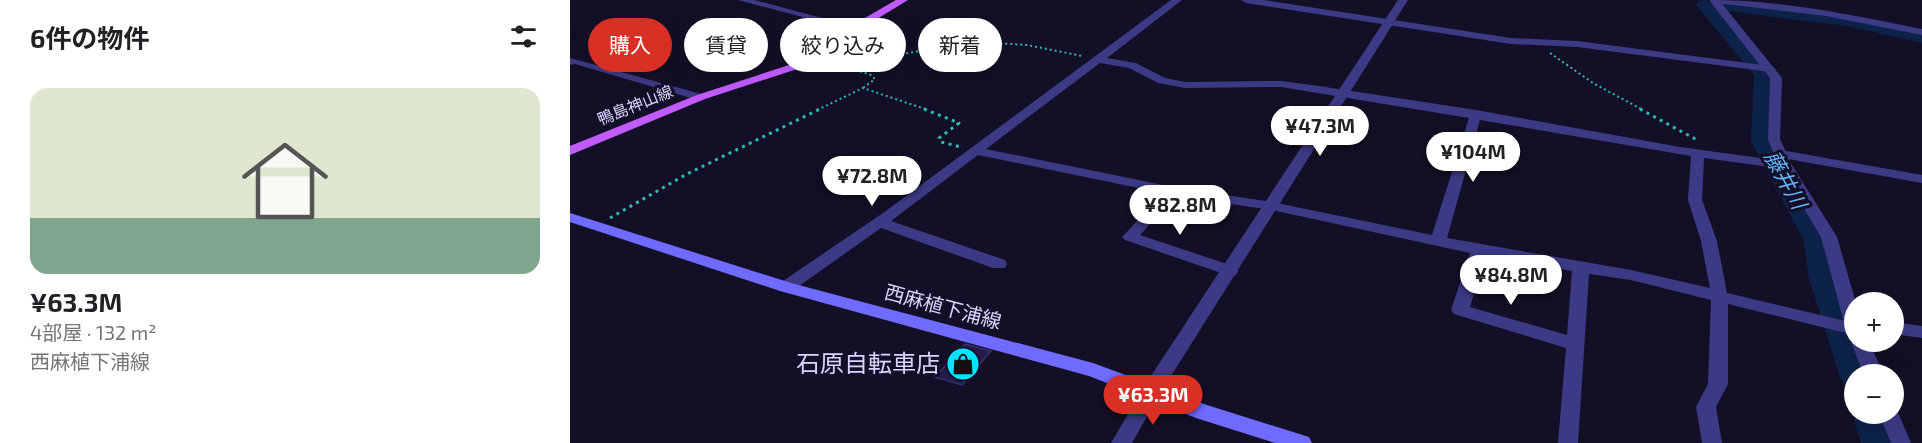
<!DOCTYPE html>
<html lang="ja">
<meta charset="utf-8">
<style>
body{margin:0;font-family:"Exo 2","Noto Sans JP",sans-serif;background:#f6f6f6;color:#202124;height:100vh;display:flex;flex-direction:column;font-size:22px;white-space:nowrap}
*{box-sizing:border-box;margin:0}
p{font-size:20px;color:#757577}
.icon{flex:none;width:33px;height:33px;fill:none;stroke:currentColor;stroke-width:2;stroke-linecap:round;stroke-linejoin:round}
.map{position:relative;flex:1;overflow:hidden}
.side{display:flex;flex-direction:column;background:#fff;width:570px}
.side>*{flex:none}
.hud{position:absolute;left:18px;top:18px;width:570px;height:54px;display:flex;gap:12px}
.controls{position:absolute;left:1274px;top:292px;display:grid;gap:12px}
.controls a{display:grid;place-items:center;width:60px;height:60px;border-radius:50%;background:#fff;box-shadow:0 6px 24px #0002;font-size:30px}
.price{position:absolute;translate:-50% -51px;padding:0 14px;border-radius:21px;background:#fff;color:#222;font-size:20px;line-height:39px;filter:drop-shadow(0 2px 3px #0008)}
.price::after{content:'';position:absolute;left:50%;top:36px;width:18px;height:14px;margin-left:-9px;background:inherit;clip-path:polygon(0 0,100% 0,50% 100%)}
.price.on{background:#d93025;color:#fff}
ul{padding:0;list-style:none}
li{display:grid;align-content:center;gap:12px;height:318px;padding:0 30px}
li span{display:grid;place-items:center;height:186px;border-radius:18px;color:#555}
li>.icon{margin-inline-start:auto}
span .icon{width:108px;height:108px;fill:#fffc;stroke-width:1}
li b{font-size:26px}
h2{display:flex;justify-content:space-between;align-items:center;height:72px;padding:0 30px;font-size:26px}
.pill{padding:0 21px;border-radius:27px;background:#fff;box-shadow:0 6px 24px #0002;font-size:21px;line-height:54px}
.pill.on{background:#d93025;color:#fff}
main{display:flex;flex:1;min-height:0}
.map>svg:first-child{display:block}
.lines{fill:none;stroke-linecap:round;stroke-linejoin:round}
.stream{stroke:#0c2248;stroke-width:3}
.river{fill:#0c2248;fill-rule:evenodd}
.building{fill:#241b47;stroke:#3b2d73;stroke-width:1.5}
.path-far1{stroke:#2fb8b0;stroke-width:2;stroke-dasharray:2 3;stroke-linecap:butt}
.path{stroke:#2fb8b0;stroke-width:3;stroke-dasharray:3 4.5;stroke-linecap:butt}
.minor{fill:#3d3a85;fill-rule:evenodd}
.tertiary{fill:#3d3a85;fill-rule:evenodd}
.secondary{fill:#6f6bff;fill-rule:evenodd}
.primary{fill:#c25bff;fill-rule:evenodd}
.labels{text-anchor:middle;stroke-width:6;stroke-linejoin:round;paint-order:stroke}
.far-street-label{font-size:16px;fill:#d9d4ff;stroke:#130f26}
.street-label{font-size:20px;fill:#d9d4ff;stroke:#130f26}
.water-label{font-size:21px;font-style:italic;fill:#62b6ff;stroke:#130f26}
.near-poi-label{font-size:24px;fill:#d9d4ff;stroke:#130f26;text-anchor:end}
</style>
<main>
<section class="side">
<h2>6件の物件<svg class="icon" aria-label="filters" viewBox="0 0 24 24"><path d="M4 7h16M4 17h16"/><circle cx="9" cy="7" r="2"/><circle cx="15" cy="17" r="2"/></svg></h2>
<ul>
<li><span style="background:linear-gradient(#dfe7d0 70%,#7fa58c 0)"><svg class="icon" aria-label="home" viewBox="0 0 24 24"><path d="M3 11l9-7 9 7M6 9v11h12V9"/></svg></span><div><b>¥63.3M</b><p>4部屋 · 132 m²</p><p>西麻植下浦線</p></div></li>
</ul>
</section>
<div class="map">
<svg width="1352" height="443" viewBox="0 0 1352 443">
<rect width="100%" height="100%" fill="#130f26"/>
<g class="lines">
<path class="stream" d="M1135,0V5"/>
<path class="river" d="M1136,0L1145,5L1153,1L1277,14L1352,31V43L1277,26L1149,10L1206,74L1205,141L1263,239L1271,278L1284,316V342H1293L1305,375H1284V388L1274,385L1269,375L1239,278L1233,239L1181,141L1184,75L1126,5L1129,1Z
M1284,410V414H1320L1331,443H1291L1282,414Z"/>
</g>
<path class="building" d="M395,344L421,351L392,385L365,377Z"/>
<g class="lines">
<path class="path-far1" d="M980,53L1023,83L1073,110
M267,64L408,42L457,45L512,56
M271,65L301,75L305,79L293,88
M247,110L293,88L358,110"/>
<path class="path" d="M354,109L389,123L369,138L371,142L391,147
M1070,109L1129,141
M40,218L117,174L250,109"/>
<path class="minor" d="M168,0H184L290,28L285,31Z
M601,0H612L537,58L566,63L595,78L615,82L711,81L749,86L906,110L1110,147L1220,162L1222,165L1220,168L1215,169L1134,158L1132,200L1147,241L1157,293L1284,323V335L1158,304V384L1146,407L1152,443H1132L1126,407L1138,384L1141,300L1061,280L1019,274L1008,443H988L996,348L884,314L881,310L900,253L702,210L606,196L570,235L666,267L668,271L666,275L660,276L555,240L552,237L555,234L593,193L408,155L321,221L435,260L437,264L435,268H423L311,228L222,291H210L208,287L210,283L313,213ZM530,63L559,68L588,83L615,88L711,87L899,118L862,235L702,202L603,187L416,149ZM910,120L1121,156L1118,200L1131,241L1140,288L1061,270L877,238ZM915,257L1002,271L997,335L900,307Z
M671,0H694L941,38L1007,41L1201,66L1206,69L1201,72L1007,47L941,44L676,3Z
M1141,0C1213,0 1282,15 1352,29V35L1256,16L1146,3Z
M0,58L135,95L137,97L131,101L5,64L0,65Z
M1211,150L1352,175V183L1206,157L1204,154L1206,151Z
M1323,322L1352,326V338L1323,334Z"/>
<path class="tertiary" d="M828,0H838L589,395L562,443H541L575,385Z
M1139,0H1149L1212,78L1210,139L1222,165L1267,237L1286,303H1284V332L1278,330L1275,326L1251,237L1208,165L1198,139L1200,78Z
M1284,337V342H1299L1314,375H1294L1281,342Z
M1323,407L1326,408L1341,443H1321L1309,414H1323Z"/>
<path class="secondary" d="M0,213L221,283L523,363L637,405L739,437L742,443H705L626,418L519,376L210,291L0,222Z"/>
<path class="primary" d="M326,0H338L289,30L264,57L135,99L0,155V146L127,95L256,53L281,26Z"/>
</g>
<defs>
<symbol id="shop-disc" viewBox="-11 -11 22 22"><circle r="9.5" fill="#00e5ff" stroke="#130f26"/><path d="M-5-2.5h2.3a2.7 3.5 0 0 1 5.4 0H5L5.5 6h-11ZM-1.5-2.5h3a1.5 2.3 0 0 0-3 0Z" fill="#111"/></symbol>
</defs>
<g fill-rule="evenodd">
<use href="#shop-disc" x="374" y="345" width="38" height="38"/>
</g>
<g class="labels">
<g class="far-street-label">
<text transform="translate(65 105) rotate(-22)" y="6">鴨島神山線</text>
</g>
<g class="street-label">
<text transform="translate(373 307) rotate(15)" y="7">西麻植下浦線</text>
</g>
<g class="water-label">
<text transform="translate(1215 180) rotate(61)" y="7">藤井川</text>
</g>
<g class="near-poi-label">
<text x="370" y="372">石原自転車店</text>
</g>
</g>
</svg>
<div class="controls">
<a>+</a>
<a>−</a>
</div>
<b class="price" style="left:750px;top:157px">¥47.3M</b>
<b class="price" style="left:903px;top:183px">¥104M</b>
<b class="price" style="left:302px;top:207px">¥72.8M</b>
<b class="price" style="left:610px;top:236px">¥82.8M</b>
<b class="price" style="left:941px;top:306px">¥84.8M</b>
<b class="price on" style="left:583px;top:426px">¥63.3M</b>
<div class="hud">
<a class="pill on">購入</a>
<a class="pill">賃貸</a>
<a class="pill">絞り込み</a>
<a class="pill">新着</a>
</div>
</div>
</main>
